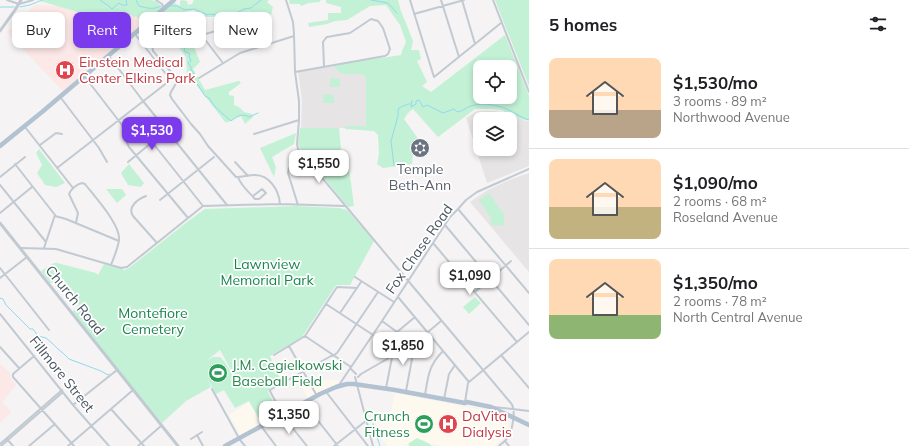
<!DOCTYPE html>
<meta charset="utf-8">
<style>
body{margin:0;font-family:Mulish,sans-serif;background:#f2f2f2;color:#202124;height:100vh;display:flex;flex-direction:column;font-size:15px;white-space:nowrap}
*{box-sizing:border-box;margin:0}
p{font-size:13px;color:#757577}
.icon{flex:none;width:22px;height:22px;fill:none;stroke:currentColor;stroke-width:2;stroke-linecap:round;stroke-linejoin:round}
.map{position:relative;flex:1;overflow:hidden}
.panel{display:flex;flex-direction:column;background:#fff;width:380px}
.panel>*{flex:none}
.guide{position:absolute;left:12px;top:12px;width:380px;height:36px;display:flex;gap:8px}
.buttons{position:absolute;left:473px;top:60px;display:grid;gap:8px}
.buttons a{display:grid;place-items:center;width:44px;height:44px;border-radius:8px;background:#fff;box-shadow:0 2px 6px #0003;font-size:20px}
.price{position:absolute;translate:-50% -34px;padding:0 9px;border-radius:8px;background:#fff;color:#222;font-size:13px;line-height:26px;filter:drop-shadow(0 1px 2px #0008)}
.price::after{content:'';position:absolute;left:50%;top:24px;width:12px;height:9px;margin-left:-6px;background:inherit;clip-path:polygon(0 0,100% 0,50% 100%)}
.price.selected{background:#7c3aed;color:#fff}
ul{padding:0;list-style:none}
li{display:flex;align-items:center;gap:12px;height:100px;padding:0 20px}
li+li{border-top:1px solid #e0e0e0}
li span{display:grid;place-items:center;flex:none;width:112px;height:80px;border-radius:8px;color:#555}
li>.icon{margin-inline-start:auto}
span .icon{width:48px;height:48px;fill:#fffc;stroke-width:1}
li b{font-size:17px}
h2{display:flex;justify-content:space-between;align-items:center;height:48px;padding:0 20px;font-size:17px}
.pill{padding:0 14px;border-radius:8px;background:#fff;box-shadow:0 2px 6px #0003;font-size:14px;line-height:36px}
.pill.selected{background:#7c3aed;color:#fff}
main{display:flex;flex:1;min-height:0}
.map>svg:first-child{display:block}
.commercial{fill:#fdf9ef}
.education{fill:#e6e4e5;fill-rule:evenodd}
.medical{fill:#fce8e6}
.green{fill:#c3f1d5;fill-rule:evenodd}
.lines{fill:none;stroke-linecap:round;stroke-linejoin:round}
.stream{stroke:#90daee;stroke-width:1}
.minor{stroke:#c1cad2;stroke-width:2}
.tertiary{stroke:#c1cad2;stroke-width:3}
.primary{stroke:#b3c2d1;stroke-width:4.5}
.labels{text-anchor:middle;stroke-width:3.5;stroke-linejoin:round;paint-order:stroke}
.health-label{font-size:14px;fill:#be3a42;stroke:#fff;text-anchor:start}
.worship-label{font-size:14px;fill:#5b616d;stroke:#fff}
.street-label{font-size:14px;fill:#4a5661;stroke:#fff}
.park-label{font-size:14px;fill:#17864f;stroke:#fff}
.leisure-label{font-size:14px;fill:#27864d;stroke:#fff;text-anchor:start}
</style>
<main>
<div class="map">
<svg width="529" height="446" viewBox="0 0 529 446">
<rect width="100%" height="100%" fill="#f5f3f3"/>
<path class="commercial" d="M329,379L340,381L337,385L308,398L300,385L306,381H308L310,386Z
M395,393L482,410L502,417L510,421L507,434L503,439L494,446H442L428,443L417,438L405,446H388L378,434L376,423L391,411Z
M249,402L261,424L240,435L229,415Z"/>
<path class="education" d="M332,65L341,74H363L366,78V126H345V128H301L302,101L298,71Z
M477,111H494L504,113L529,122V166L487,183L466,118ZM480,119H510V149H480Z
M529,173V272L470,202L486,191L509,180Z"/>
<path class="medical" d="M35,5L61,6L135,13L147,20L63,91L7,32Z
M0,364L11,374V379L16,385L2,402L11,412L0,423Z"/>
<path class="green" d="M42,0H152L157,2L162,7L174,3L180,6V1L182,0L187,1L188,5L192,4L194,0H269L267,2L273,7L270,19L263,12L252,17L249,11L237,15L221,17H206L194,10L172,14L174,21L171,23L181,41L192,42L200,62L193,69L205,90L239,81L241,83L229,92V95L234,96V105L239,107L244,112L252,114L253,117L245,124L241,116L226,123L187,73L186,57L177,45H173L170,37L165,38L162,34L163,32L149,20L143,24L136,16L134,17L131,14L120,24L119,15L115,13H111L94,28L81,13L40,1Z
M289,0H321L319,2L309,3L301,6L300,4H290Z
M326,0H398L401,11L413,41L411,50H419L421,59L417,61L427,82L422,86L431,92L505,35L529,96V121L515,117L502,110L492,109H475L438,137L413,109L408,113L404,119L422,144L414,143L412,164L383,168L377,164L379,154L378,135L374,131L345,129V126H366V78L363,74H341L332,65L368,59L382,58L401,55L402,51L406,42L400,25L386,5L370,6L347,20L335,21L327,24L309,27L308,23L328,20V13H341V7L326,3ZM480,67H510V97H480Z
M495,0H529V86Z
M330,78L340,79V87H330Z
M323,94L334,95V103H323Z
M300,128H339L343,168H349L354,206L348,207L300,148L298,144Z
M296,133L294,144L272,157L276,167L274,177L260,148Z
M39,149L65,183L56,187L45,185L37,173L39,170L42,165L36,153Z
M129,164L144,183L141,187L128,185L121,173Z
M106,189H122L126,195L117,203Z
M489,193L502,212L504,213V224L502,226L491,225V218L479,200Z
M296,206L339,208L347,210L374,241L350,285H336L302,337L270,356L281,381C276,384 270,387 268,392L280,414L262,424L249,401L235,408L224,390L216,394L208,380L211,387L186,401L162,423L138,395L72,312L79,305L73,296L75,293L64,281L50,283L41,271L54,263H57L96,273L98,275L104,264L125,270L129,268L187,222L205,209ZM220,350L240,386L224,361L220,357H213L206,361Z
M475,297L481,303L469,314L463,307Z
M417,438L428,443L432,446H410L408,444Z"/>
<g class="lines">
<path class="stream" d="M100,0C104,3 108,5 112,9L119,3L122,5H127L126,0
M136,0L139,6C147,8 153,10 161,6
M371,0L388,3L397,13
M171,6H177L185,10L194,9L207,15L209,14L218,15H233L244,9L251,8L261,0
M0,7H14
M20,7L30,5L42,0
M162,15C164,21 167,23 169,27H171L175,36L184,47L185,52L189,53L190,55L189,56L191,61L188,63L191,67V70L193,72L194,75L195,77L193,82L194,83L196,82L205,96L209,98L215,107L231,121C237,116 242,113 249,117L258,113
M412,101L411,107L416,104V101L419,100L423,107L427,105L443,113L454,109L457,112C464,111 466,107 471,106C483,102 498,105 509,110C516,114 522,118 529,120
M394,166L391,141L398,116V111L399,108L408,104H410
M0,298L3,299L6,305L30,329H33L38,336L46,338L53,344L58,349L64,354L69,359L101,371L108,375L109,374
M373,424L380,446"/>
<path class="minor" d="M7,0L19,4L33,0
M156,0L162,4L164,8
M286,0L293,22L294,34L295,72L299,101V120L297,144L298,149L410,283L510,402C512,404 513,406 513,408C515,414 512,432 508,437C506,441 502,443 499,446
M410,0L434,77L501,23
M441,0L459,57
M462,0L475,44
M493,0L529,92
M414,14L464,0
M190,20L223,63
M143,27L151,39L153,51L177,79C176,88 172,87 170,95L172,99L191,124L200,134L208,146L236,177C242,177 249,175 255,175C270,175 279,191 280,204
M202,35L243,23L250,24L254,28L260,46
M109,56L143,101L227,205
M295,72L385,56L388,54L390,49L383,28L378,21L371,19L350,33L327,37L325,39L323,42L324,66
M85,77L122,125C125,133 125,140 129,147L188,218
M199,78L240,53L294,36
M61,98L99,148L107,162
M25,127L73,188
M254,134L299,120
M152,142L203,206
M40,145L56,133L62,134
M128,162L167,130
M235,162L248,176
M15,164L55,215V216L66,219L119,241
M57,168L168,82L169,78L135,34
M289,168L288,173L298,205
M0,177L25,157
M238,177C241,186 249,192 255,199H259L266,193L262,189L253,196
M0,185L46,242
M146,196C138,199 127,207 133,216L157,243
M160,200L214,157
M458,209L529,293
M0,213L32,187
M76,223L78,213L69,194C71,189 77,184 82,183L85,184C94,196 121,225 119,240C118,248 114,257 111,265
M445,225L529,325
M433,243L517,342
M21,248L56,249L121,268L127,267L203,206L280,204L345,206
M44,248L55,215
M0,268L49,330
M355,277L394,302
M0,278L27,257
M475,292L511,261
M398,297L469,382
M326,304L373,335
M340,313L361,282
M0,314L73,405L109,446
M382,321L397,332
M305,336L351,367
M289,346L317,396
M0,347L19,368
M274,355L305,336L337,287L357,288
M501,355L529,388
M34,356L13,374V377L74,446
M350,368L356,374
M355,377L373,446
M358,377L361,374L415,343L441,321
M339,385L382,321L450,217L458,209L466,200L477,192L495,184L529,169
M386,388L397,332L415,317
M212,389L240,440L245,446
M406,391L415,343
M327,393L368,446
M425,395C428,376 429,365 443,351
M444,399L449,374L455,365
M465,402L468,383L469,382L529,332
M304,403L338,446
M73,405L117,370
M494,407L529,411
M111,409L144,446
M261,426L276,446
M197,435L203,446
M7,439L13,446
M191,439L202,432
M505,441L509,446
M0,444L62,390
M1,446L63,392
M29,446L55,424
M68,446L133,390
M138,446L161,426
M307,446L283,416L270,391V390L331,356L334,355L337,353L378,292
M334,446L367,420"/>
<path class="tertiary" d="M0,31L15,10L21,0
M0,223L178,446"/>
<path class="primary" d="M0,146L42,112L174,0
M225,446L320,394L336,387L347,384H354L395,390L465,403L467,402L491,407L529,425"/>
</g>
<defs>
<symbol id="hospital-disc" viewBox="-11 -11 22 22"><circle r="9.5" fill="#e0444e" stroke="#fff"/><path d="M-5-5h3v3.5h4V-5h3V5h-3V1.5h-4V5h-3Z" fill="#fff"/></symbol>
<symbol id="synagogue-disc" viewBox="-11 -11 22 22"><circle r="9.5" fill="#6b7280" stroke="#fff"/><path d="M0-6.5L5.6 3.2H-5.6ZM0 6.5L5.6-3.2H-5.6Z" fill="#fff"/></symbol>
<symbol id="stadium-disc" viewBox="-11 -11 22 22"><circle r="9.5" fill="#2e9e5b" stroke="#fff"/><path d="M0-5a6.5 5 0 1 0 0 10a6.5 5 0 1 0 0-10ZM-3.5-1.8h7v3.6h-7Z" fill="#fff"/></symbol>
</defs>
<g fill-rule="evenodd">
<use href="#hospital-disc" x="54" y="59" width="22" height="22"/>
<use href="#synagogue-disc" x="409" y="137" width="22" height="22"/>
<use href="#stadium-disc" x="207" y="362" width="22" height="22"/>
<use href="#stadium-disc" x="413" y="413" width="22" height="22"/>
<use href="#hospital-disc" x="437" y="413" width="22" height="22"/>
</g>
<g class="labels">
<g class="health-label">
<text x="79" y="67">Einstein Medical<tspan x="79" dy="16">Center Elkins Park</tspan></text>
<text x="462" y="421">DaVita<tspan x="462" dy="16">Dialysis</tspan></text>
</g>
<g class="worship-label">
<text x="420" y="174">Temple<tspan x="420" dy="16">Beth-Ann</tspan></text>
</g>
<g class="street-label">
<text transform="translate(419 249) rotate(-55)" y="5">Fox Chase Road</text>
<text transform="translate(75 300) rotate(51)" y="5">Church Road</text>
<text transform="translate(62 374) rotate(51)" y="5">Fillmore Street</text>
</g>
<g class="park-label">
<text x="267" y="269">Lawnview<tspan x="267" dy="16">Memorial Park</tspan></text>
<text x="153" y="318">Montefiore<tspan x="153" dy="16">Cemetery</tspan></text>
</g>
<g class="leisure-label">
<text x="232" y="370">J.M. Cegielkowski<tspan x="232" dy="16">Baseball Field</tspan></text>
<text x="410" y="421" text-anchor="end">Crunch<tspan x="410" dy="16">Fitness</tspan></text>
</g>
</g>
</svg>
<div class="buttons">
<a><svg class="icon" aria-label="locate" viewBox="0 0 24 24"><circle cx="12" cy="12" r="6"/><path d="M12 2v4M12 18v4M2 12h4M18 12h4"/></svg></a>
<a><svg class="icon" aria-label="layers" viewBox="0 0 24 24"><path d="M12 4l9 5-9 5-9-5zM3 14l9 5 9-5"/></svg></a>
</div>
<b class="price selected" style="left:152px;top:151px">$1,530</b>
<b class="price" style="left:319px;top:184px">$1,550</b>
<b class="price" style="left:470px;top:296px">$1,090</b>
<b class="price" style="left:403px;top:366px">$1,850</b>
<b class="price" style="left:289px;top:435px">$1,350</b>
<div class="guide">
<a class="pill">Buy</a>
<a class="pill selected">Rent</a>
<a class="pill">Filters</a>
<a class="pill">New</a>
</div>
</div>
<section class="panel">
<h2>5 homes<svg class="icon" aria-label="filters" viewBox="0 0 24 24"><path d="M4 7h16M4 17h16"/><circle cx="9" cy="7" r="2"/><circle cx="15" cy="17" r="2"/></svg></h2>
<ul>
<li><span style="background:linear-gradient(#ffd9b3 65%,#b9a48a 0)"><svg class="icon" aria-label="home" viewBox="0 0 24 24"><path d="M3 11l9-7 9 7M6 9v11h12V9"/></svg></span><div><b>$1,530/mo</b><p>3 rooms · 89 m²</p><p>Northwood Avenue</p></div></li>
<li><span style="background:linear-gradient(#ffd9b3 60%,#c2b280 0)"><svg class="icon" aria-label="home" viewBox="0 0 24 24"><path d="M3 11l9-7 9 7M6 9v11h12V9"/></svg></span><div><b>$1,090/mo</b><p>2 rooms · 68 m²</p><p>Roseland Avenue</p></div></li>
<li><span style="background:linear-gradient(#ffd9b3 70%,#8fb573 0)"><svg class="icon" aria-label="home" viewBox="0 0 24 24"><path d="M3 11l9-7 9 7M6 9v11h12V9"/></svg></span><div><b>$1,350/mo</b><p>2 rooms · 78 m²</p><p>North Central Avenue</p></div></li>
</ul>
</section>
</main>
